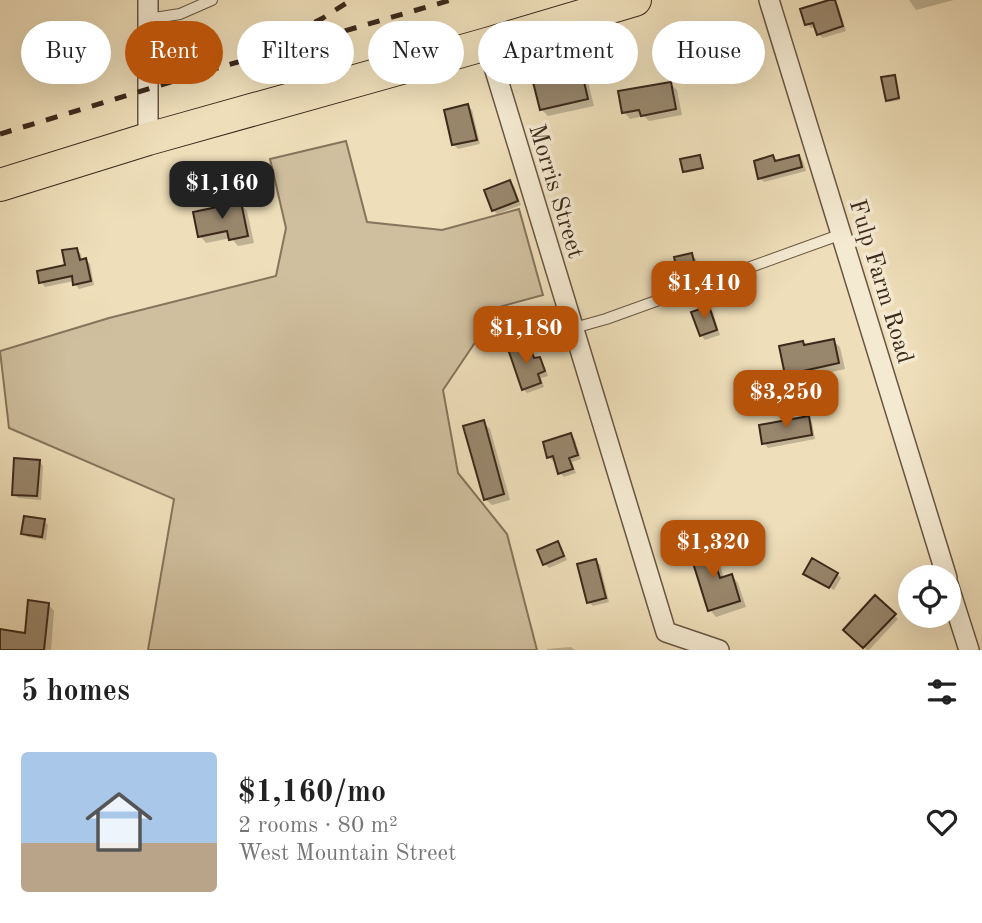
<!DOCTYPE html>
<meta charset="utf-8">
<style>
body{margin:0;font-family:"Old Standard TT",serif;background:#f2f2f2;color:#222;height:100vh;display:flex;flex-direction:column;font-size:26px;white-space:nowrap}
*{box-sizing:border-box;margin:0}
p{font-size:23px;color:#767676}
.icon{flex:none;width:38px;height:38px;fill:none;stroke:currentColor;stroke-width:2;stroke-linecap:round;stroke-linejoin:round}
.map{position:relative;height:650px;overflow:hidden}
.drawer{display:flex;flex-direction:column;background:#fff;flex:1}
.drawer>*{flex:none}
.hud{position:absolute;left:21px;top:21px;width:942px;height:63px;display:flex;gap:14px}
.controls{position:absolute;left:898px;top:565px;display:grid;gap:14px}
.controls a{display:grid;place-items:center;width:63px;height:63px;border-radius:50%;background:#fff;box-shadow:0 7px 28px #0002;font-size:35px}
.price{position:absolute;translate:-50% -60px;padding:0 16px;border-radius:14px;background:#b45309;color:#fff;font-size:23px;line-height:46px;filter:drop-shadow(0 2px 4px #0008)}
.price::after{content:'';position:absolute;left:50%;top:42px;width:21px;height:16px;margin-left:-10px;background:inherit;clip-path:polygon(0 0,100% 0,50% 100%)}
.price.on{background:#222;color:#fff}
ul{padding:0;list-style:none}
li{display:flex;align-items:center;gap:21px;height:175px;padding:0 21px}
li+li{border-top:2px solid #e0e0e0}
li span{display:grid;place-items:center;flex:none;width:196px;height:140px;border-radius:7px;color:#555}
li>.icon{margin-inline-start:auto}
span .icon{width:84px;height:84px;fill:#fffc;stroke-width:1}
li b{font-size:30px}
h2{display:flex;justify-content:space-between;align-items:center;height:84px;padding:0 21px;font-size:30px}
.chip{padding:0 24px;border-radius:32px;background:#fff;box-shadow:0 7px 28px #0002;font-size:24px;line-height:63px}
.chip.on{background:#b45309;color:#fff}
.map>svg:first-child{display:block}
.green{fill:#d0bf9e;stroke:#86745c;stroke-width:2}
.shadow{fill:#0003}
.building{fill:#99876d;stroke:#3c291b;stroke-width:2}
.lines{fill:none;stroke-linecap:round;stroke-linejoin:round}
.service-casing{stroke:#685642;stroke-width:12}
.minor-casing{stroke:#685642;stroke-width:22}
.primary-casing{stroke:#3c291b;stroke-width:34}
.service{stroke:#f4ead2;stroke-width:10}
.minor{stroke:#f4ead2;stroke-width:19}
.primary{stroke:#eedeb9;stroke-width:32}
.rail{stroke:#3c291b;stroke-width:5;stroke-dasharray:12 12;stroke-linecap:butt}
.labels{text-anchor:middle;stroke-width:7;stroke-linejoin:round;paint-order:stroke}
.street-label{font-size:24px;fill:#3c291b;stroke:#f4ead2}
</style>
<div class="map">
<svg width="982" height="650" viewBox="0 0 982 650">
<rect width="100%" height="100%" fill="#eedeb9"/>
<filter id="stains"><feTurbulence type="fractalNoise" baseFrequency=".00286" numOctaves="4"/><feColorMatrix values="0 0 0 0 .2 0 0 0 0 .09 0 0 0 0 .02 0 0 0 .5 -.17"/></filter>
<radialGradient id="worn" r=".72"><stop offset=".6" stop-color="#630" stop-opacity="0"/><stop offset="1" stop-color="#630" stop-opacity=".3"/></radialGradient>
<path class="green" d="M346,141L367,222L442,230L519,209L543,295L499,307L443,390L458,473L507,534L537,650H148L174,499L9,428L0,351L109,318L276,276L286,228L270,159Z"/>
<path class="shadow" d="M834,0L838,5L846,31L823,38L818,34L816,27L811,28L807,24Z
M909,0H954L916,10Z
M553,75L559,81L582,75L588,82L594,106L548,116L542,110Z
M894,76L900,100L889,102L888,100Z
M670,83L677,90L682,115L649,121L644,116L630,119L624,112Z
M468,106L472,110L480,144L458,149L454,145Z
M700,156L704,169L686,173L684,171Z
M799,156L803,161L806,171L764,182L760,178L773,157L778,162Z
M510,182L514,186L521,205L497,214L493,210Z
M240,204L247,211L254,243L238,246L231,238L206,243L200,236Z
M76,249L81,254L82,261L86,260L90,264L94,285L79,289L75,284L74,281L45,287L41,282L67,266Z
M691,255L696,259L701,282L685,286L681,282Z
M709,308L713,312L720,335L705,340L701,335Z
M833,341L840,347L845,369L793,381L787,374L803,343L806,346Z
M528,344L532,349L536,360L539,359L543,363L548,376L541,378L544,387L527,393L523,389Z
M808,418L812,422L815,439L768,448L764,443Z
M483,422L490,429L510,500L492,505L485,499Z
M571,435L575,440L581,459L572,462L576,473L564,477L560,473L556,460L553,461L549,457Z
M39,461L43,466L41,500L18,498L14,494Z
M44,521L48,525L46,540L27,537L23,533Z
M558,543L562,548L567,560L549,568L545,564Z
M709,545L716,552L724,579L732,576L738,583L746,607L716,617L710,610Z
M596,561L600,565L609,602L593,606L589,602Z
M837,574L841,578L834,590L810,577Z
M875,598L898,619L869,650H867L845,630Z
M48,604L54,611L51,650H0V631L26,635Z
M571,647L575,650H547V649Z"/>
<path class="building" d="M829,0H835L843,26L817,35L813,23L805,25L800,9Z
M554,73L555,80L582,73L588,99L540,110L532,78Z
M895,75L899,98L886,101L881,77Z
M671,82L676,109L641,116L639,110L622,113L618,91Z
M468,104L477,140L452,145L444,110Z
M700,155L703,168L683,172L680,159Z
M773,155L775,161L799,155L802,167L758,179L754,161Z
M510,180L518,201L492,211L484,190Z
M241,202L248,236L229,240L227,231L198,237L193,212Z
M77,248L80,260L86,258L91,281L73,285L72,276L39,283L37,271L65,265L62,250Z
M692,253L698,278L680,283L674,257Z
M709,306L717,330L700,336L691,312Z
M834,339L839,363L785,375L779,346L803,341L804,345Z
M528,342L534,358L540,357L545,371L538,374L541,383L522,390L508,349Z
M809,416L812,435L762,444L759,425Z
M484,420L504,494L484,500L463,426Z
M571,433L578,455L569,458L573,469L558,474L553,456L547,458L543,442Z
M14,458L40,460L37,496L12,495Z
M24,516L45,519L42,537L21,534Z
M558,541L564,556L543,565L537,550Z
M709,543L720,578L732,574L740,601L708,611L689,550Z
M812,558L838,573L829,588L803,574Z
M596,559L606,598L587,603L577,564Z
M875,595L896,614L863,648L843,630Z
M28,600L49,603L44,650H0V629L25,633Z"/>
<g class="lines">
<defs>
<path id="service" d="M148,19L180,14L212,0
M574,328L606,319L842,234"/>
<path id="minor" d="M769,0L947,578
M487,44L666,632L719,650
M148,139V0
M948,584L969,650"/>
<path id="primary" d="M0,185L148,139L487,44L635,0"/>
</defs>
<use href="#service" class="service-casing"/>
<use href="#minor" class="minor-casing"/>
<use href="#primary" class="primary-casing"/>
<use href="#service" class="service"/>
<use href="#minor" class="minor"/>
<use href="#primary" class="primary"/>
<path class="rail" d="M272,44L323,18L351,0
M0,134L207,71L451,0"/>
</g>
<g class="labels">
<g class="street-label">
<text transform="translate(557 191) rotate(73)" y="8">Morris Street</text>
<text transform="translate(882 281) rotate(73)" y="8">Fulp Farm Road</text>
</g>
</g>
<rect width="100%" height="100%" filter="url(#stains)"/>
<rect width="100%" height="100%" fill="url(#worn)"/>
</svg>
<div class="controls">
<a><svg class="icon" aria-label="locate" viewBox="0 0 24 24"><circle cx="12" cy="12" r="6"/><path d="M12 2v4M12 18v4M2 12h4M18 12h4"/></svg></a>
</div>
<b class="price on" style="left:222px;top:221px">$1,160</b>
<b class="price" style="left:704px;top:321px">$1,410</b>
<b class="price" style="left:526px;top:366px">$1,180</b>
<b class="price" style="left:786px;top:430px">$3,250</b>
<b class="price" style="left:713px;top:580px">$1,320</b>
<div class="hud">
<a class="chip">Buy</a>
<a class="chip on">Rent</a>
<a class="chip">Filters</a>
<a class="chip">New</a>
<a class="chip">Apartment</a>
<a class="chip">House</a>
</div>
</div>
<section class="drawer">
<h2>5 homes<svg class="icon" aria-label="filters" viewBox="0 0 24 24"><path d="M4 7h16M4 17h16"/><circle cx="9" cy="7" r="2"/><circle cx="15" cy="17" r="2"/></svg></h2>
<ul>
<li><span style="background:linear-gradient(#a9c7e8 65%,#b9a48a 0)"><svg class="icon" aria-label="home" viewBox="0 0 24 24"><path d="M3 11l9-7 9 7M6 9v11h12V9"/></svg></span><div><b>$1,160/mo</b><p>2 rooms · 80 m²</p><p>West Mountain Street</p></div><svg class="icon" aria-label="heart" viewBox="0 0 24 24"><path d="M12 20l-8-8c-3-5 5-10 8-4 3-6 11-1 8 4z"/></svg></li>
</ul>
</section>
